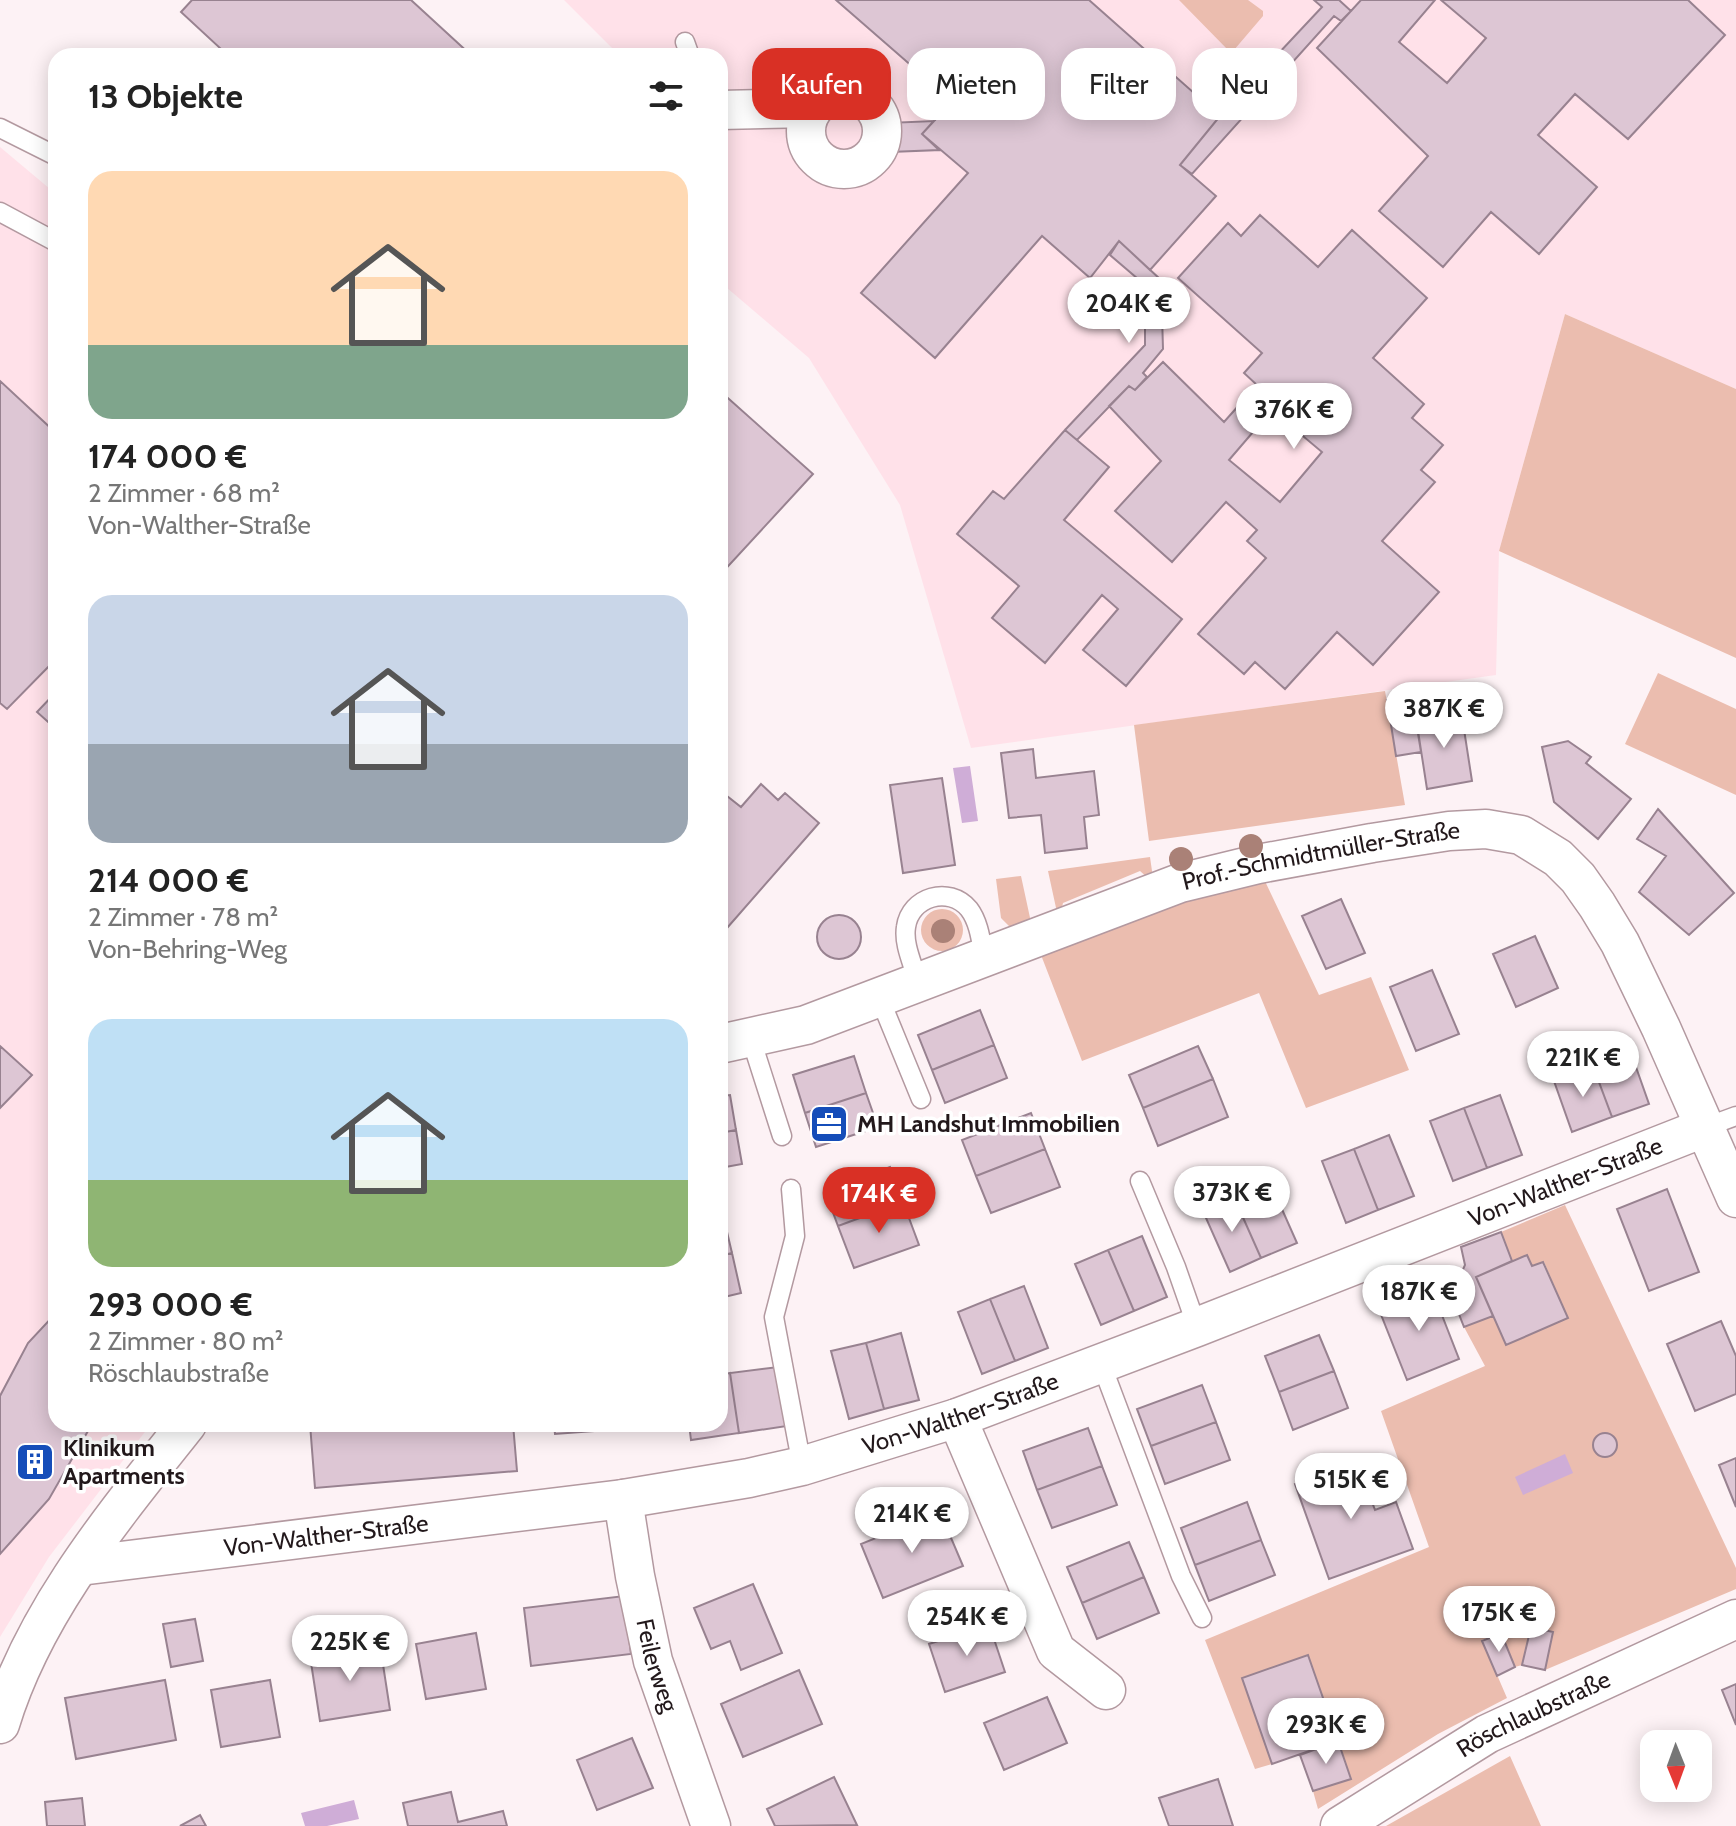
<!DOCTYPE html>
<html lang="de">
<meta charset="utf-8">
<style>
body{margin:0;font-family:Cabin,sans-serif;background:#f2f2f2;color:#222;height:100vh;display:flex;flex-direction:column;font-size:30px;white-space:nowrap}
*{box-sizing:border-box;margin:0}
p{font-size:26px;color:#767676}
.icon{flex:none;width:44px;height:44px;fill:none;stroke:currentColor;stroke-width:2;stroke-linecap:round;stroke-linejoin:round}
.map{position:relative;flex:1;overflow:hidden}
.drawer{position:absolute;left:48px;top:48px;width:680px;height:1384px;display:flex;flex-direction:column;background:#fff;border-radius:24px;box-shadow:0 4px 20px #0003}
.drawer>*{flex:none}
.banner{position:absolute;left:752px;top:48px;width:760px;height:72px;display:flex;gap:16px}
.needle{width:52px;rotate:179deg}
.tools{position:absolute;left:1640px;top:1730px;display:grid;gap:16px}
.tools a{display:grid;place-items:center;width:72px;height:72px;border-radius:16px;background:#fff;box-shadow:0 4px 20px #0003;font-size:40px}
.price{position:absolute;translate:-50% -68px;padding:0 18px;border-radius:28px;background:#fff;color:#222;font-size:26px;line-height:52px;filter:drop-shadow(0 2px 4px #0008)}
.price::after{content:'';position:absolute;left:50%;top:48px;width:24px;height:18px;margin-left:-12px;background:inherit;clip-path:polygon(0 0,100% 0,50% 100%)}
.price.on{background:#d93025;color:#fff}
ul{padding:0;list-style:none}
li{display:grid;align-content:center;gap:16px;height:424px;padding:0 40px}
li span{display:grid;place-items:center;height:248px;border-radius:24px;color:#555}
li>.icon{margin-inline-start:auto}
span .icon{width:144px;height:144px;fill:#fffc;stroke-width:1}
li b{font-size:34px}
h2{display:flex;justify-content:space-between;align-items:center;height:96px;padding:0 40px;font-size:34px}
.chip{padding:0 28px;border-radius:24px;background:#fff;box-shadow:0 4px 20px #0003;font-size:28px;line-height:72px}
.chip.on{background:#d93025;color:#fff}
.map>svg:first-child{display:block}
.built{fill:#ffe1e9}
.green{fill:#ebbdaf}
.water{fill:#cfadd7}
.building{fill:#ddc6d4;stroke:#988290;stroke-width:2;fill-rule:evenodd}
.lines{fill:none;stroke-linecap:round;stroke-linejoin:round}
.lane-casing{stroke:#b399a0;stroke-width:21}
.street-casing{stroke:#b399a0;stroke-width:41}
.lane{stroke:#fff;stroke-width:18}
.street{stroke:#fff;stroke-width:38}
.tree{fill:#aa8177}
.labels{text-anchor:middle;stroke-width:7;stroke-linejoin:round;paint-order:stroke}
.street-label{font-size:24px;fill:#22181b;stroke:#fff}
.poi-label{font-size:24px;font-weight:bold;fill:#22181b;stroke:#fff;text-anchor:start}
</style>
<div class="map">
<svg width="1736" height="1826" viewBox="0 0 1736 1826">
<rect width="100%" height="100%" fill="#fdf2f5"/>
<path class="built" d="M564,0H1736V389L1565,314L1499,551L1496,675L971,748L900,505L809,358L720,282V56H620Z
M0,147L56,194V1424H151L49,1557L0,1637Z"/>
<path class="green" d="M1179,0H1248L1263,11V16L1234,50H1228Z
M1565,314L1736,389V658L1499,551Z
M1658,673L1736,709V795L1625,744Z
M1385,691L1405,805L1149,841L1134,725Z
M1150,857L1153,878L1149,879L1140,871L1063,903L1060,916L1058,917L1048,871Z
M1021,876L1032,927L1014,931L1001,918L996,879Z
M1263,877L1319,995L1371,977L1409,1070L1306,1108L1259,993L1082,1061L1041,955L1199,889Z
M921 930a21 21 0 1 1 42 0a21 21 0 1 1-42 0Z
M1565,1205L1736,1568V1589L1545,1670L1553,1632L1531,1627L1522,1665L1515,1667L1501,1633L1482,1640L1507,1698L1438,1734L1318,1809L1313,1791L1351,1778L1308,1656L1242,1678L1272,1764L1255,1769L1205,1640L1429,1547L1381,1411L1485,1366L1464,1327L1493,1316L1506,1345L1568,1318L1544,1262L1532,1266L1527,1255L1512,1261L1501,1232Z
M1510,1756L1541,1826H1386Z"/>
<path class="water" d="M970,766L978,821L962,823L953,768Z
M1565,1454L1573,1473L1523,1495L1515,1477Z
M354,1800L359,1819L327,1826H305L301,1813Z"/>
<path class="building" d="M192,0H411L472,56H214L220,48L181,12Z
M836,0H1089L1220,116L1180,165L1216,196L1150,270L1119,241L1090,278L1042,236L935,358L861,293L968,173L922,134L952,101Z
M1314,0H1339L1351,11L1341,21L1334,16L1192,174L1180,165L1220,116L1322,7Z
M1361,0H1435L1399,42L1447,83L1486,38L1441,0H1688L1725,35L1628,139L1575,94L1538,135L1597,187L1539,254L1491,212L1443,267L1379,211L1428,156L1317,48Z
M934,121L922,134L939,150L865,153L864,124Z
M1260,215L1318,267L1352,230L1427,298L1373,358L1424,404L1412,418L1443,445L1421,470L1435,482L1382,541L1439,592L1373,665L1337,632L1285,689L1255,662L1244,674L1198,634L1266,558L1247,541L1257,530L1226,502L1172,562L1115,511L1161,461L1109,406L1129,386L1135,390L1163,362L1224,422L1257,385L1244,373L1262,353L1178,278L1228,223L1241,236ZM1272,410L1322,452L1280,502L1229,460Z
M1119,241L1161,280L1163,349L1143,373L1147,377L1135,390L1129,386L1077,440L1065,430L1145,345V285L1110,255Z
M0,381L56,433V659L7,709L0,703Z
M720,391L813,474L720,575Z
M1065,430L1109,467L1064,520L1182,619L1126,686L1083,650L1118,609L1102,595L1045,663L992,618L1019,586L957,534L993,491L1004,499Z
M56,692V729L37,712Z
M1412,696L1421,752L1396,756L1387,700Z
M1461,710L1472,781L1427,789L1416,718Z
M1568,741L1591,757L1586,763L1631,799L1598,839L1554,802L1542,747Z
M1033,749L1036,778L1094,771L1099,815L1084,817L1087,848L1045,853L1041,815L1009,818L1001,753Z
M942,778L955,865L903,873L890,785Z
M761,784L778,800L785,793L819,823L720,936V794L722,792L741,807Z
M1658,809L1734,893L1689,935L1639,892L1666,856L1637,839Z
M1341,899L1365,953L1326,969L1302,916Z
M817 937a22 22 0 1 1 44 0a22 22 0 1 1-44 0Z
M1535,936L1558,988L1516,1007L1493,954Z
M1432,970L1459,1034L1416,1051L1390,987Z
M980,1010L994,1045L932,1070L918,1035Z
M994,1045L1007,1078L945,1103L932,1070Z
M0,1046L32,1075L0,1108Z
M1198,1046L1213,1079L1143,1108L1129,1075Z
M1631,1053L1649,1104L1612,1117L1593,1066Z
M854,1056L866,1093L805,1113L793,1075Z
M1593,1066L1612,1117L1572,1132L1554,1081Z
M1213,1079L1228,1117L1158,1146L1143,1108Z
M866,1093L878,1127L816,1147L805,1113Z
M730,1095L736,1130L720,1133V1096Z
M1500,1095L1522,1155L1487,1168L1464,1108Z
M1464,1108L1487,1168L1453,1181L1430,1121Z
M1031,1113L1045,1149L976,1176L962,1140Z
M736,1130L742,1164L720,1168V1133Z
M1389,1135L1414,1196L1378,1210L1354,1149Z
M1045,1149L1060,1187L991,1213L976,1176Z
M1354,1149L1378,1210L1346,1223L1322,1161Z
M890,1167L903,1202L838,1226L825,1191Z
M1269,1180L1297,1243L1261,1258L1233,1195Z
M1667,1189L1699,1272L1649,1291L1617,1209Z
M1233,1195L1261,1258L1230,1272L1202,1209Z
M903,1202L919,1245L854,1268L838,1226Z
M723,1215L732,1253L720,1256V1216Z
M1501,1232L1512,1261L1476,1277L1493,1316L1464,1327L1446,1281L1460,1276L1465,1265L1461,1247Z
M1142,1236L1167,1297L1134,1311L1108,1250Z
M1108,1250L1134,1311L1101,1325L1075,1264Z
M732,1253L741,1293L720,1298V1256Z
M1527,1255L1532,1266L1543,1262L1568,1318L1506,1345L1476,1277Z
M1024,1286L1048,1348L1015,1361L990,1299Z
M1431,1287L1459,1359L1407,1380L1378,1307Z
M990,1299L1015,1361L982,1374L958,1312Z
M56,1313V1424H92L49,1499L0,1554V1396L28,1343Z
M1721,1321L1736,1356V1394L1695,1411L1667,1344Z
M901,1333L919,1400L884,1409L866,1343Z
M1319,1335L1334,1371L1279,1392L1265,1356Z
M866,1343L884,1409L849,1419L831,1351Z
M778,1367L787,1426L739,1433L730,1373Z
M1334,1371L1348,1408L1293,1430L1279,1392Z
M730,1373L739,1433L691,1440L689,1424H720V1375Z
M1202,1385L1216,1422L1151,1446L1137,1409Z
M1216,1422L1230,1460L1165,1484L1151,1446Z
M310,1424H513L517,1471L315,1488Z
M554,1424H633L634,1428L555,1434Z
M1088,1428L1102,1466L1037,1490L1023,1451Z
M1593 1445a12 12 0 1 1 24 0a12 12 0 1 1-24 0Z
M1736,1458V1507L1719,1465Z
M1357,1461L1375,1510L1396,1502L1413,1549L1329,1579L1295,1484Z
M1102,1466L1117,1505L1052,1528L1037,1490Z
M1247,1502L1261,1540L1195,1565L1181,1528Z
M940,1512L963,1566L883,1598L861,1544Z
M1261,1540L1275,1575L1209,1601L1195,1565Z
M1129,1542L1144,1577L1082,1603L1067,1567Z
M1144,1577L1159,1613L1097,1639L1082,1603Z
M753,1584L782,1653L741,1670L730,1641L711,1649L694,1608Z
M624,1596L631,1654L531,1666L524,1608Z
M195,1619L203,1661L171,1667L163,1624Z
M989,1624L1005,1672L945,1692L929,1644Z
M1531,1627L1553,1632L1545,1670L1522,1665Z
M476,1633L486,1689L426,1699L416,1644Z
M1501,1633L1515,1667L1497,1676L1482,1641Z
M380,1645L390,1710L320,1721L310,1656Z
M1308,1655L1338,1741L1272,1764L1242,1678Z
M799,1670L822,1724L743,1757L721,1704Z
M165,1680L176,1740L76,1759L65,1698Z
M270,1680L280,1737L221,1747L211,1690Z
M1736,1684V1725L1722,1690Z
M1047,1697L1067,1743L1004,1770L984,1723Z
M632,1738L653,1788L597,1810L577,1760Z
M1338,1741L1351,1779L1313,1791L1300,1755Z
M834,1777L857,1825L775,1826L767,1809Z
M1218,1779L1233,1826H1169L1159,1798Z
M451,1792L458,1822L503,1811L507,1826H408L403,1803Z
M82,1798L85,1826H47L45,1802Z
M200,1815L206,1826H180Z"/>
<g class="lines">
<defs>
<path id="lane" d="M685,42L690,56
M0,128L56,156
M0,212L56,242
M918,983C914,966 903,945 906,927C910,897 949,885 969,909C979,922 981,941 984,957
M880,999L921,1099
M751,1039L782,1136
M1706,1127L1736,1116
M1140,1181L1176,1267L1197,1327
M791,1189L795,1236L774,1317L802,1466
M1101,1363L1181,1576L1202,1618"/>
<g id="street">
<circle cx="844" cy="131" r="38"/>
<path d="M720,110L813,108"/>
<path id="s1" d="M720,1044L806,1025L1180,883L1258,864L1372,843L1449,831L1486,829L1521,835L1558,858L1578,878L1597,905L1620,943L1661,1028L1736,1198"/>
<path d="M957,1418L1056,1651L1106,1690"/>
<path id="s2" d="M623,1499L635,1576L653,1661L711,1826"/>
<path id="s3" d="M80,1566L623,1499L749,1478L802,1466L957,1418L1197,1327L1706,1127"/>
<path d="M0,1724C34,1611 115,1515 187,1424"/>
<path id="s4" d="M1340,1826L1487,1734L1736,1619"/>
</g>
</defs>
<use href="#lane" class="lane-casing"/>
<use href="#street" class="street-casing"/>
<use href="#lane" class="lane"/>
<use href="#street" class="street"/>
</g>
<g class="tree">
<circle cx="1251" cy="846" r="12"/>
<circle cx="1181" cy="859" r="12"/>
<circle cx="943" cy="931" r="12"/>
</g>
<defs>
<symbol id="office-square" viewBox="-11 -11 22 22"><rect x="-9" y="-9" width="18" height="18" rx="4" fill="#154db9" stroke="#fff"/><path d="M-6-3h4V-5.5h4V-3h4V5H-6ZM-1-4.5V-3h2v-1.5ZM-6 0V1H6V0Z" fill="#fff"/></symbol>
<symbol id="building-square" viewBox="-11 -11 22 22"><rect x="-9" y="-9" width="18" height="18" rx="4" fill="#154db9" stroke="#fff"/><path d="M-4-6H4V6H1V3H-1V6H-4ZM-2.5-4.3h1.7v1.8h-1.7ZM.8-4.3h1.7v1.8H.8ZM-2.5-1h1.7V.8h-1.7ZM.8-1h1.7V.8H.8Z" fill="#fff"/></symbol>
</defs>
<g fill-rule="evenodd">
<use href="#office-square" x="807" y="1102" width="44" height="44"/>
<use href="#building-square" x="13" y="1440" width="44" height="44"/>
</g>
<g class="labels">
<g class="street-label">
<text dy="8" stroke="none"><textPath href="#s1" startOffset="632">Prof.-Schmidtmüller-Straße</textPath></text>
<text dy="8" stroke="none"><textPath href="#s3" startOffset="1544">Von-Walther-Straße</textPath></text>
<text dy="8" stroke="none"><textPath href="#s3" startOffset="896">Von-Walther-Straße</textPath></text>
<text dy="8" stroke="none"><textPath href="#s3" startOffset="248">Von-Walther-Straße</textPath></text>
<text dy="8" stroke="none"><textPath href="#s2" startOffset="170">Feilerweg</textPath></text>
<text dy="8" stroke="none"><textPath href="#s4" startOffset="224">Röschlaubstraße</textPath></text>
</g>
<g class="poi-label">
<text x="857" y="1132">MH Landshut Immobilien</text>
<text x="63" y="1456">Klinikum<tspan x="63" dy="28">Apartments</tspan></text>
</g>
</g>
</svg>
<div class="tools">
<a><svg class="needle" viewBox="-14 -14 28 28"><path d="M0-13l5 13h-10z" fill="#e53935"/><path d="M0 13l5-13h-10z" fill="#767676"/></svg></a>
</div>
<b class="price" style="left:1129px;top:345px">204K €</b>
<b class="price" style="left:1294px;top:451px">376K €</b>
<b class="price" style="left:1444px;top:750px">387K €</b>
<b class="price" style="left:1583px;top:1099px">221K €</b>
<b class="price" style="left:1232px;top:1234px">373K €</b>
<b class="price on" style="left:879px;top:1235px">174K €</b>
<b class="price" style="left:1419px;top:1333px">187K €</b>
<b class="price" style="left:1351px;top:1521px">515K €</b>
<b class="price" style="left:912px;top:1555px">214K €</b>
<b class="price" style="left:1499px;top:1654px">175K €</b>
<b class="price" style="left:967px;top:1658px">254K €</b>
<b class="price" style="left:350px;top:1683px">225K €</b>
<b class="price" style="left:1326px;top:1766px">293K €</b>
<div class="banner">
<a class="chip on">Kaufen</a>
<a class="chip">Mieten</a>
<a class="chip">Filter</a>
<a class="chip">Neu</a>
</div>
<section class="drawer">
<h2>13 Objekte<svg class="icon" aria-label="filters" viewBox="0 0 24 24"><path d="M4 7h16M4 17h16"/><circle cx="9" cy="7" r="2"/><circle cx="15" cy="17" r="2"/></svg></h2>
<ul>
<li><span style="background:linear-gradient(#ffd9b3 70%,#7fa58c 0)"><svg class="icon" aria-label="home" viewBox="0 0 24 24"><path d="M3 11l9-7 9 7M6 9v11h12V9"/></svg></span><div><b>174 000 €</b><p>2 Zimmer · 68 m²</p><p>Von-Walther-Straße</p></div></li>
<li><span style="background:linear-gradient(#c9d6e8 60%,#9aa5b1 0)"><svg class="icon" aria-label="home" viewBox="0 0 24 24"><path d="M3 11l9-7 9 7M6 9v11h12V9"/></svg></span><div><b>214 000 €</b><p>2 Zimmer · 78 m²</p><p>Von-Behring-Weg</p></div></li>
<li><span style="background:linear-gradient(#bfe0f5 65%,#8fb573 0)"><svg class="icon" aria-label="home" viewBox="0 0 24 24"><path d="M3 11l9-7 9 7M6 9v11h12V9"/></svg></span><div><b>293 000 €</b><p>2 Zimmer · 80 m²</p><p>Röschlaubstraße</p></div></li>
</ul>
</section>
</div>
